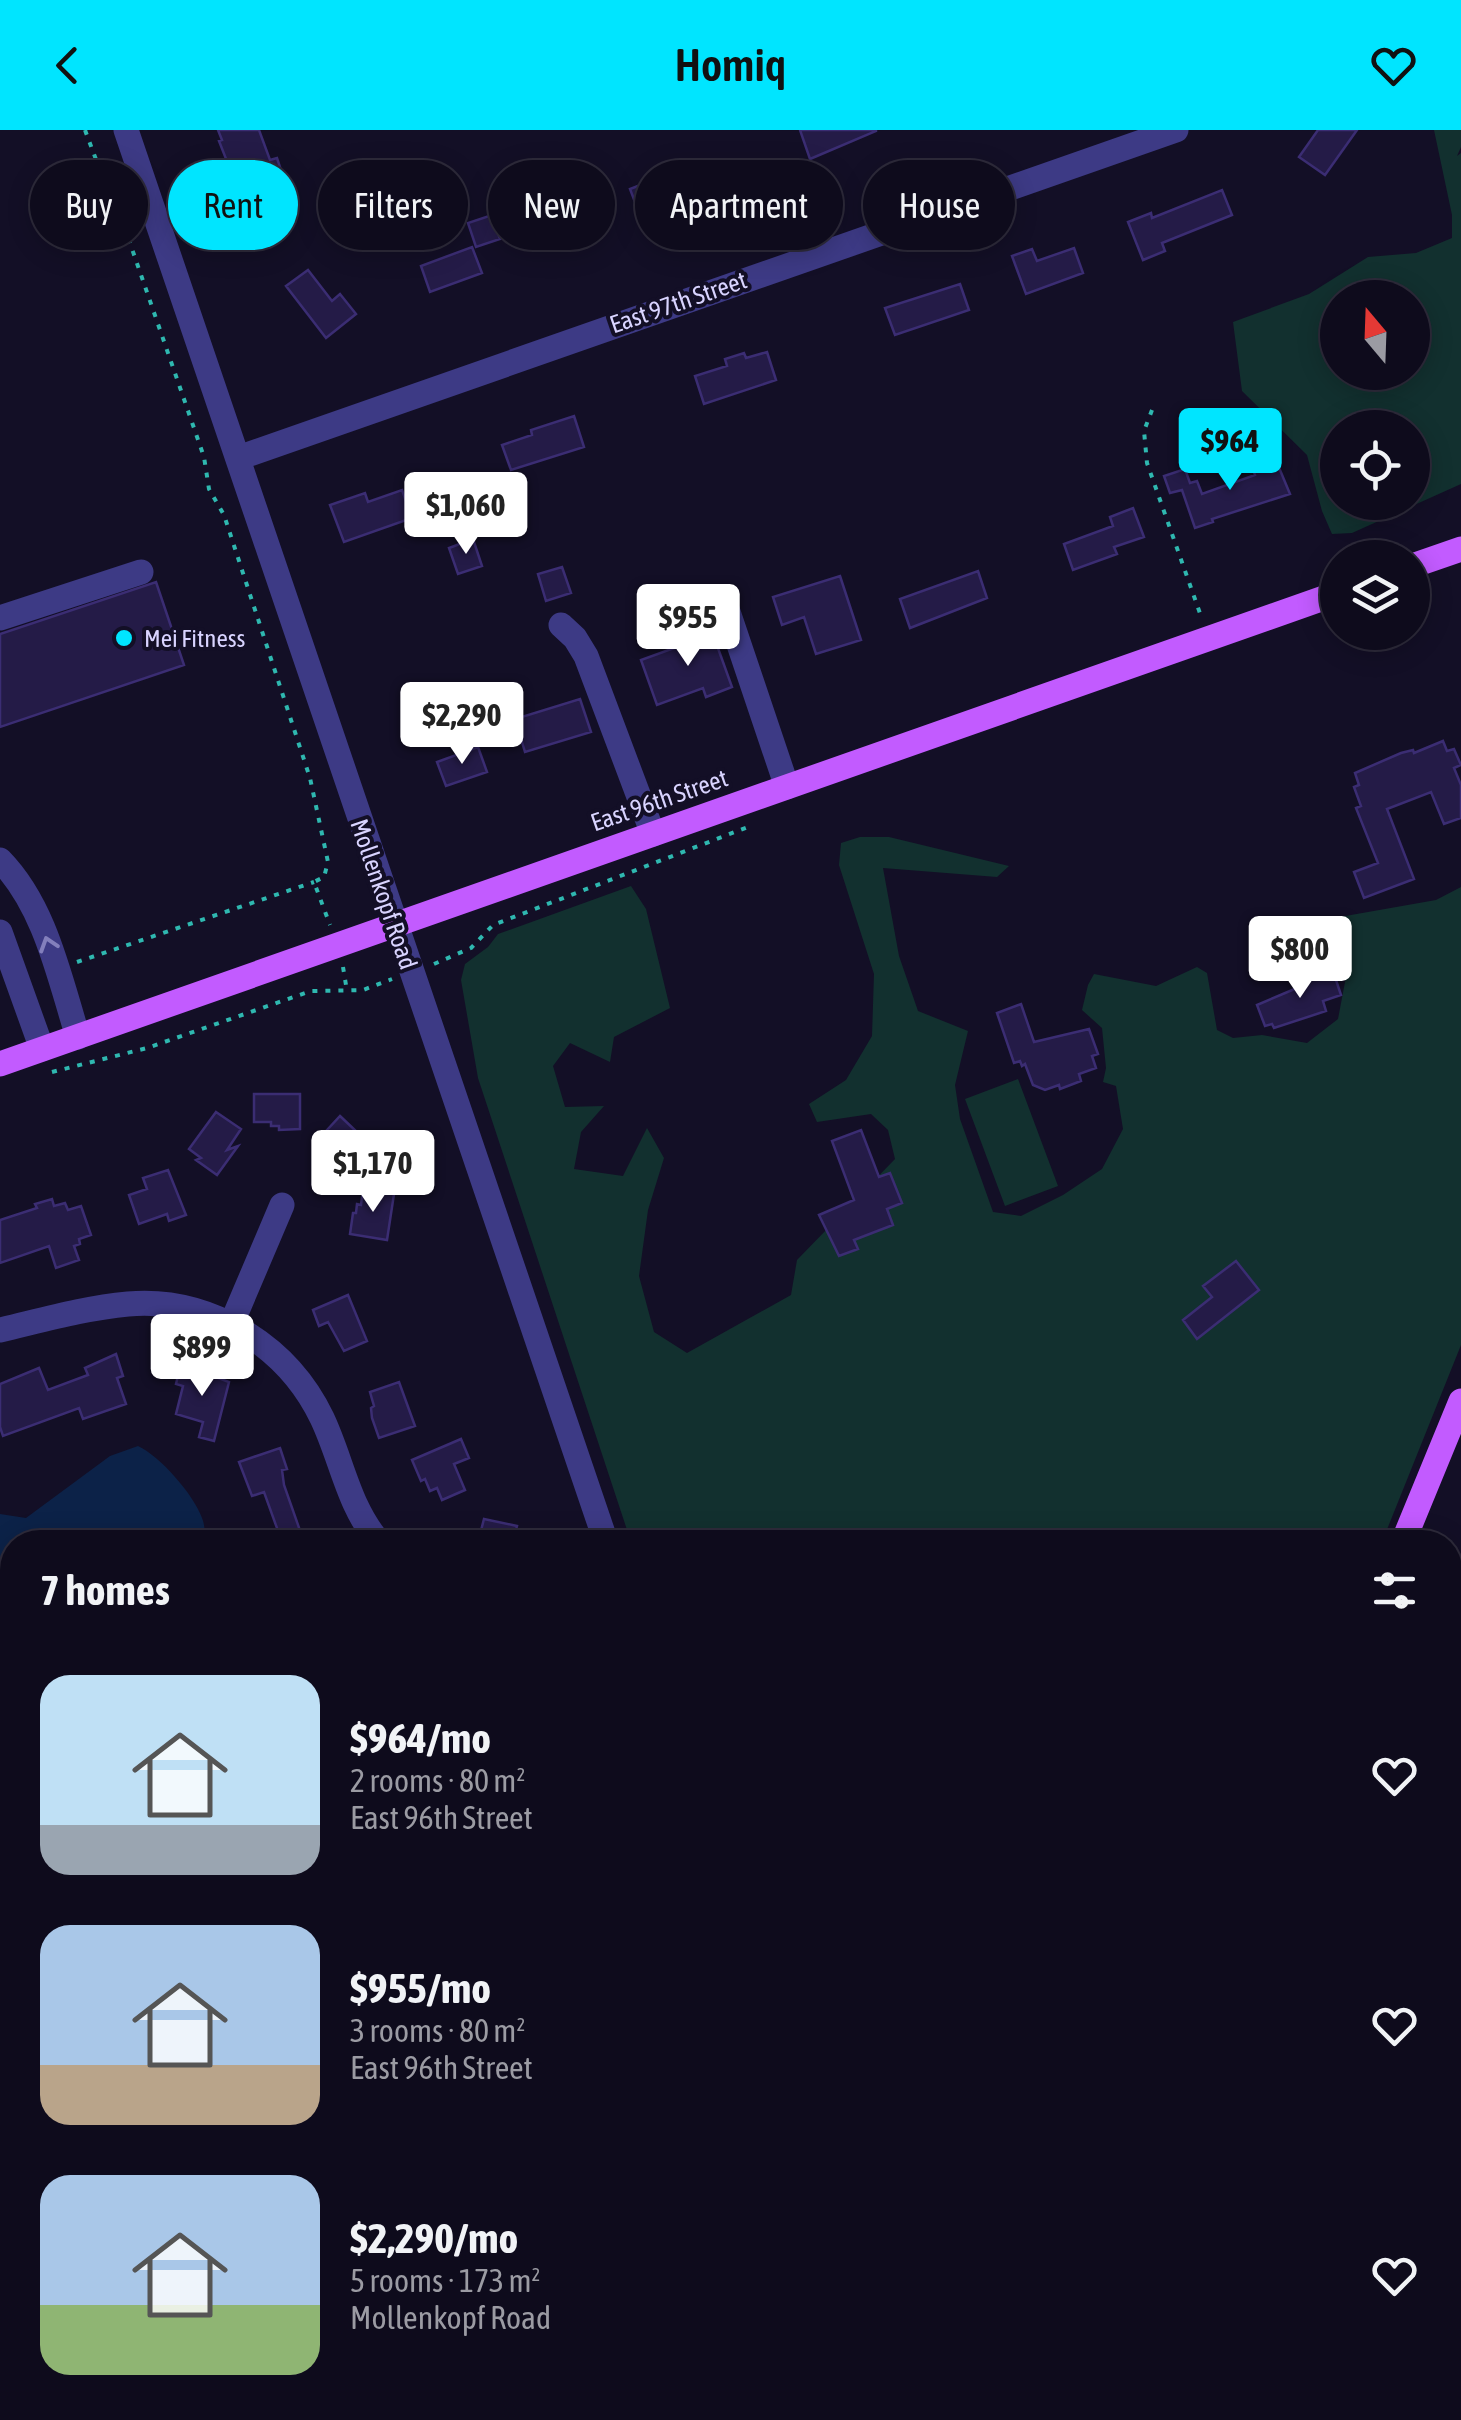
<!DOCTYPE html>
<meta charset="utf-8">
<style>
body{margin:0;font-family:"Asap Condensed",sans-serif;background:#171425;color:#f1f3f6;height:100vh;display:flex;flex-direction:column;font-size:38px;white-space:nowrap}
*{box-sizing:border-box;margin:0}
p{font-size:32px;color:#9b9ba3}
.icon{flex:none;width:55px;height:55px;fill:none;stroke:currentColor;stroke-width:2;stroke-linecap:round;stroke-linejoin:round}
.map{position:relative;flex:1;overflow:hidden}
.sheet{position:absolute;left:0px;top:1400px;width:1462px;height:890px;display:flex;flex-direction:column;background:#0e0b1c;border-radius:40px 40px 0 0;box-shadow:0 5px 25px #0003,0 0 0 2px #2e2b3b}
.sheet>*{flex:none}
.banner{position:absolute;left:30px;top:30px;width:1402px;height:90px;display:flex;gap:20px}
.needle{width:65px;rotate:341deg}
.buttons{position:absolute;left:1320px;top:150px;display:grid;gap:20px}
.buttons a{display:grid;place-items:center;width:110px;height:110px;border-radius:50%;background:#0e0b1c;box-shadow:0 5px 25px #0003,0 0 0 2px #2e2b3b;font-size:50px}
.price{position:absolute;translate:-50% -85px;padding:0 22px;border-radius:10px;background:#fff;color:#222;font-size:32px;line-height:65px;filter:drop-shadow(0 2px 5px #0008)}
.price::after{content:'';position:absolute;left:50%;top:60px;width:30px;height:22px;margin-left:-15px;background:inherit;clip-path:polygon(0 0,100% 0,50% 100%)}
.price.selected{background:#00e5ff;color:#111}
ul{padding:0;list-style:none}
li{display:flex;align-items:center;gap:30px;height:250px;padding:0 40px}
li span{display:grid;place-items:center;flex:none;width:280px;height:200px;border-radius:30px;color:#555}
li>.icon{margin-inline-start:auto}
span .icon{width:120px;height:120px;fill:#fffc;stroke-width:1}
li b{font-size:42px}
h2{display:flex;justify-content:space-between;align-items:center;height:120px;padding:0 40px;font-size:42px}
.pill{padding:0 35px;border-radius:45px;background:#0e0b1c;box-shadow:0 5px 25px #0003,0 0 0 2px #2e2b3b;font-size:35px;line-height:90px}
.pill.selected{background:#00e5ff;color:#111}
header{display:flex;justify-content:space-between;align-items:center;height:130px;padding:0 40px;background:#00e5ff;color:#111;font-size:45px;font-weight:600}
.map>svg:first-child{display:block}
.green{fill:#12302f;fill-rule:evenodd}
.water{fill:#0c2248}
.building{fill:#241b47;stroke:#3b2d73;stroke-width:2.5}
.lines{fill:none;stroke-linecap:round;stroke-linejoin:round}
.path{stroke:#2fb8b0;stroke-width:4;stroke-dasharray:5 8;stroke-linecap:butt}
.minor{stroke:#3d3a85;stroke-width:25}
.major{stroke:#c25bff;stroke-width:25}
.oneway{stroke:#837fbc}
.poi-dot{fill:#00e5ff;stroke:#130f26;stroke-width:4}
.labels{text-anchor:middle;stroke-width:8;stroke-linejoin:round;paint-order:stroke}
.street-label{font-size:25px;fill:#d9d4ff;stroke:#130f26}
.poi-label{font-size:25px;fill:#d9d4ff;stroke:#130f26;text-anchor:start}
</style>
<header><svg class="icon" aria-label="back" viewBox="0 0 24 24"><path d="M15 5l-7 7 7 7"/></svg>Homiq<svg class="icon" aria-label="heart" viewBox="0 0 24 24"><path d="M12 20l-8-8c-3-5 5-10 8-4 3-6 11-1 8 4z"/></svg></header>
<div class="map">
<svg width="1461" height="2290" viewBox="0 0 1461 2290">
<rect width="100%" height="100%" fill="#130f26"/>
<path class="green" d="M1434,0H1461V17L1457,26L1461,23V354L1352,403L1332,404L1322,381L1307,325L1242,261L1233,192L1309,164L1368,127L1416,123L1452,108V85ZM1338,168H1412V242H1338ZM1338,298H1412V372H1338Z
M860,707H889L1009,736L997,747L883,738L899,826L918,881L968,901L955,955L960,989L993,1082L1021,1086L1063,1065L1102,1039L1123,999L1116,956L1103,952L1106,938L1102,898L1082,880L1088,855L1094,844L1156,856L1197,837L1207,843L1217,900L1233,908L1262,905L1307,913L1338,889L1349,831L1333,808L1334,788L1436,770L1461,757V1215L1382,1412H631L478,948L461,850L465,834L488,817L498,804L631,756L646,779L670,878L614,907L610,932L570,913L553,936L565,977L604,976L581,1002L574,1039L623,1046L647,998L664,1028L648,1080L639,1146L654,1202L687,1223L791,1165L797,1130L895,1029L888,1000L871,984L817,992L809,974L846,950L872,906L874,844L839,735L841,713Z
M1018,949L1058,1056L1005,1076L965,969Z
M1008,2278H1077L1076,2290H957Z"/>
<path class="water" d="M138,1316C160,1326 194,1365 202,1388C205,1395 205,1405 206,1412H12V1468L0,1472V1384L26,1388L110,1326Z"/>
<path class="building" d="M218,0H259L270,30L277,28L285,52L241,67L219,11L222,10Z
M800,0H876V1L810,29Z
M1318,0H1357L1325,45L1299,27Z
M692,35L703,64L641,88L630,59Z
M1222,60L1232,85L1162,113L1165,121L1143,130L1128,92L1151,83L1152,88Z
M492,85L500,109L476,117L468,93Z
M472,117L482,143L430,162L421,136Z
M1074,118L1083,143L1026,164L1012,126L1032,119L1037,131Z
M308,140L332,171L340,164L356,184L326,208L286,156Z
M960,154L969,180L895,205L885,178Z
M767,222L776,250L704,274L695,246L727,236L725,229L744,223L746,228Z
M574,286L584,317L511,340L502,315L532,305L531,300Z
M1275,328L1290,364L1212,389L1213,392L1195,398L1182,360L1170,363L1164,346L1185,339L1190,353L1197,351L1202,364L1255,345L1252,336Z
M402,360L412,388L344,412L330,375L365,363L368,372Z
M1133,378L1144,407L1114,417L1117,424L1073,440L1064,414L1113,396L1110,387Z
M473,409L482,436L458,444L449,418Z
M562,437L571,463L546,471L538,444Z
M978,441L987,468L910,498L900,469Z
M840,446L861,510L816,524L804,487L782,495L773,467Z
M156,452L184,535L0,597V504Z
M710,496L732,557L706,567L703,558L657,575L641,530L688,513L685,505Z
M580,569L591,602L525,622L515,589Z
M1443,611L1447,621L1454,619L1461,635L1454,638L1461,655V688L1444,694L1431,662L1387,679L1414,749L1364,768L1354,742L1378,733L1356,678L1361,676L1354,657L1359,655L1355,643L1401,623L1413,620L1414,623Z
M478,617L487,642L446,656L437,632Z
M1333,841L1341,865L1323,871L1326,881L1274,898L1272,894L1265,896L1257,875L1297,858L1295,854Z
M1021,874L1034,912L1089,899L1098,924L1092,926L1096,938L1079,944L1081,951L1060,959L1059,955L1045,960L1033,955L1025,934L1022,936L1020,931L1014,933L997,883Z
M254,964H300V999L279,1000V996H271V992H254Z
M216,982L241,999L227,1020L238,1016L217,1045L196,1030L201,1028L189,1019Z
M340,986L377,1021L358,1041L336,1021L332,1025L317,1011Z
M861,1000L879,1047L890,1043L902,1073L887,1079L893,1095L854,1110L858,1119L839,1126L819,1085L854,1070L832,1011Z
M168,1040L186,1085L169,1091L167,1084L139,1094L129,1065L147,1059L143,1048Z
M363,1060L394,1064L387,1110L350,1104L353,1083H356L357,1074L361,1075Z
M52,1069L54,1076L65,1073L68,1080L81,1076L91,1105L79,1109L80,1114L74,1116L79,1130L56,1138L49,1116L0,1133V1090L37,1078L35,1074Z
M1236,1131L1259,1160L1197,1209L1183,1190L1212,1167L1203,1156Z
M348,1165L367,1211L344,1221L328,1192L319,1196L313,1180Z
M116,1224L123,1246L117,1248L126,1274L83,1289L79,1278L3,1306L0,1297V1254L39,1238L48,1260L88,1245L85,1238Z
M181,1234L229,1252L214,1311L199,1307L203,1292L176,1284L183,1256L176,1254Z
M399,1252L415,1296L379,1308L372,1288L371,1278L374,1276L370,1262Z
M461,1309L469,1328L454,1334L465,1360L442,1370L437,1358L430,1361L425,1349L421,1351L412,1330Z
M280,1318L287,1339L282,1340L284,1355L304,1412H282L264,1362L252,1366L239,1332Z
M484,1389L517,1396L513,1412H478Z"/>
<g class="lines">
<path class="path" d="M85,0L107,59L122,90L204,327L209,359L224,385L310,648L328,732L324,747L314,752L330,795
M1152,280L1144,301L1147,333L1202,489
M77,832L314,752
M434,834L471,818L493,795L753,695
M343,837L347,861
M52,942L147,918L311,861L363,860L392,849"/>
<path class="minor" d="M126,0L606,1412
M238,328L1176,0
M723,467L787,657
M0,488L141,442
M561,495L575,508L586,526L653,704
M0,730C45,776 59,846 78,907
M0,802L42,919
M231,1195L282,1075
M0,1200C43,1190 85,1178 128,1174C209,1167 287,1215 322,1288C342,1330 348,1376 379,1412
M0,1655L12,1650
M1450,1756L1461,1753
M0,2031L12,2046
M1450,2100L1461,2096
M261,2278L297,2290
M904,2278L909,2290
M206,2290L212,2278
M380,2290L417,2278"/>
<path class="major" d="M1412,436L1461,419
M0,934L1338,463
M1403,1412L1461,1271
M1088,2290L1089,2278"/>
</g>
<defs><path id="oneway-chevron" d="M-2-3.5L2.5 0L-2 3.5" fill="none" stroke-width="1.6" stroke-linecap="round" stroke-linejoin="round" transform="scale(2.5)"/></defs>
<use class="oneway" href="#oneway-chevron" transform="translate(48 814) rotate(-108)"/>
<circle class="poi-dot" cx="124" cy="508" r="10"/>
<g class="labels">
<g class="street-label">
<text transform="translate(678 172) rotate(-19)" y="9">East 97th Street</text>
<text transform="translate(659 670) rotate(-19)" y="9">East 96th Street</text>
<text transform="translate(384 764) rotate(71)" y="9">Mollenkopf Road</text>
</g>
<g class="poi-label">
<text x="144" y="517">Mei Fitness</text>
</g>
</g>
</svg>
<div class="buttons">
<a><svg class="needle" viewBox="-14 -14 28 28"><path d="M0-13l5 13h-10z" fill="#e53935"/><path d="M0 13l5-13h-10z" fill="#9b9ba3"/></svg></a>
<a><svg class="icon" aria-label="locate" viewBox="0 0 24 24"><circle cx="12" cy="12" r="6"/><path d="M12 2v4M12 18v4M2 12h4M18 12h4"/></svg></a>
<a><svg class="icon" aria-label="layers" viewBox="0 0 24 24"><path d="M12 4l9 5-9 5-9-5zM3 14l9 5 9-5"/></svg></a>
</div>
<b class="price selected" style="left:1230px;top:363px">$964</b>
<b class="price" style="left:466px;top:427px">$1,060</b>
<b class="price" style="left:688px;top:539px">$955</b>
<b class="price" style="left:462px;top:637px">$2,290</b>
<b class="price" style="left:1300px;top:871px">$800</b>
<b class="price" style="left:373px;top:1085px">$1,170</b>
<b class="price" style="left:202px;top:1269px">$899</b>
<div class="banner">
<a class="pill">Buy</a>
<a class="pill selected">Rent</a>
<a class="pill">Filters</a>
<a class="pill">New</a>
<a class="pill">Apartment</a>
<a class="pill">House</a>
</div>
<section class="sheet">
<h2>7 homes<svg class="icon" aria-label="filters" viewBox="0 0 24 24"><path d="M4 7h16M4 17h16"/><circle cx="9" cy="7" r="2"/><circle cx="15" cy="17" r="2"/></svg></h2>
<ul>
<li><span style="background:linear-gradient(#bfe0f5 75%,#9aa5b1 0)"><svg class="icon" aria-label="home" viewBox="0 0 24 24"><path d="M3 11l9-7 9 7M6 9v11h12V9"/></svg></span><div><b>$964/mo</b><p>2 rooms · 80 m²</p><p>East 96th Street</p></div><svg class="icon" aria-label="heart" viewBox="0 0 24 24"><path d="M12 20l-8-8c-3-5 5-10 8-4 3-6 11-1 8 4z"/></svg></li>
<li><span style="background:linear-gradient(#a9c7e8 70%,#b9a48a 0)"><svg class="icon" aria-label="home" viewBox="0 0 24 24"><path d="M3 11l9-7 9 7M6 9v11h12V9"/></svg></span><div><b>$955/mo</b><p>3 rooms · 80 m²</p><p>East 96th Street</p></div><svg class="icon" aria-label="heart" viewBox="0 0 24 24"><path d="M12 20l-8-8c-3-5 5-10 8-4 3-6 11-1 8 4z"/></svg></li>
<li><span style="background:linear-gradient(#a9c7e8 65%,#8fb573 0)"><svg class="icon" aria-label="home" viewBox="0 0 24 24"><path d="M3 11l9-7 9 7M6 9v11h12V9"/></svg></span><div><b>$2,290/mo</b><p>5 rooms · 173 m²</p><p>Mollenkopf Road</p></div><svg class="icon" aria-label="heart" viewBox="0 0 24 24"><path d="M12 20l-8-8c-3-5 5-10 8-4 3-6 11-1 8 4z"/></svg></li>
</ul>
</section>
</div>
